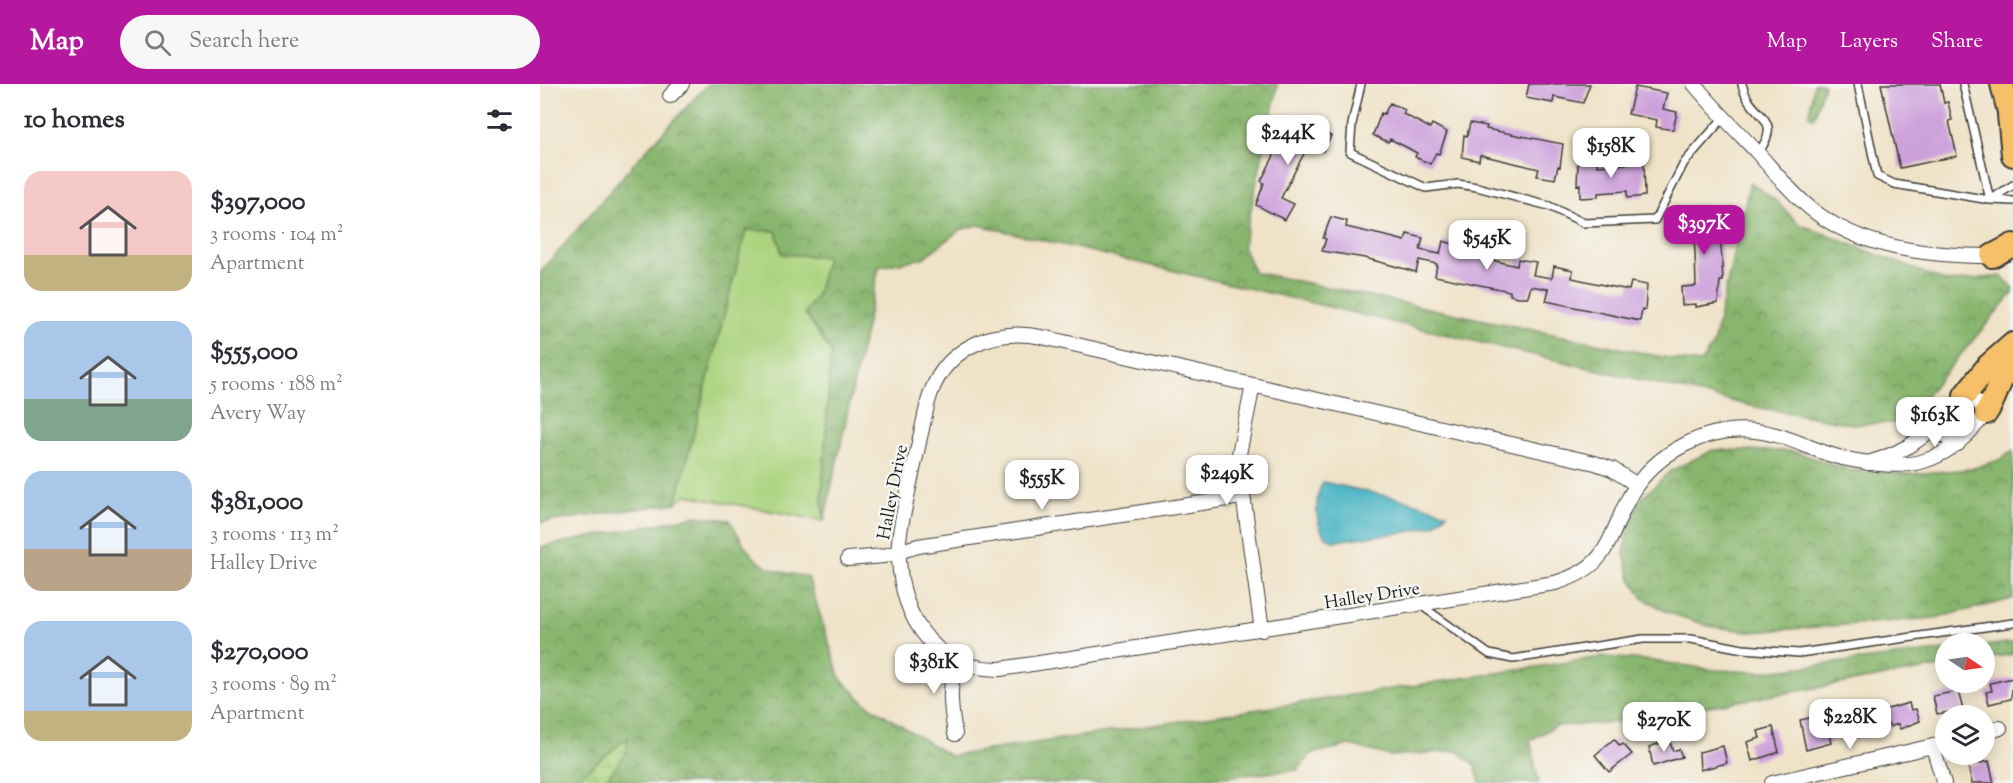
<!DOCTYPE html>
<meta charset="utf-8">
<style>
body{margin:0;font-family:"Sorts Mill Goudy",serif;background:#f7f7f7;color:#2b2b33;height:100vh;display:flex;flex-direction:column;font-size:22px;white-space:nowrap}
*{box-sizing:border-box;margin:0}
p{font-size:20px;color:#7c7c81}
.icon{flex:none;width:33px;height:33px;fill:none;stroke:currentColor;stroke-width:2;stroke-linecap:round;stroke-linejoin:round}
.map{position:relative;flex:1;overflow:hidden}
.panel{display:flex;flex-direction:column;background:#fff;width:540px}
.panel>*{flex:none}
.needle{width:39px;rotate:103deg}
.tools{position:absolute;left:1395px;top:549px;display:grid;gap:12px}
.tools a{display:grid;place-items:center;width:60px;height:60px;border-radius:50%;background:#fff;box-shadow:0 3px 15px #0003;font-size:30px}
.price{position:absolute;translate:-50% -51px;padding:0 14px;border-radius:12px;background:#fff;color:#222;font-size:20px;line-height:39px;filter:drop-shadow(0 2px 3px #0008)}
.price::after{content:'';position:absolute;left:50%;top:36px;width:18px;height:14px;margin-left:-9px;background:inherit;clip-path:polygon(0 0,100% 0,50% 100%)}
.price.active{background:#b5179e;color:#fff}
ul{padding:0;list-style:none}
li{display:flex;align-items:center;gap:18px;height:150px;padding:0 24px}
li span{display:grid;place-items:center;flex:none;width:168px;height:120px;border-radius:18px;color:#555}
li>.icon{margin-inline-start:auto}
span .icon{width:72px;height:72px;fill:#fffc;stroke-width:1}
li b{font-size:26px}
h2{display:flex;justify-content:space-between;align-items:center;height:72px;padding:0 24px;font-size:26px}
header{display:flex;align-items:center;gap:36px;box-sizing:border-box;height:84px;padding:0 30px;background:#b5179e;color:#fff}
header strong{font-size:28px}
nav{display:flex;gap:33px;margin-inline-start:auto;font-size:21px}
.search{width:420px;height:54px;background:#f7f7f7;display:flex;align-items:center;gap:15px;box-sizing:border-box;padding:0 21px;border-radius:33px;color:#7c7c81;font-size:22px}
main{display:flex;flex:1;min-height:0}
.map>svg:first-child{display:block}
.green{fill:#acd47f;stroke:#64784e;stroke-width:1.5}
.forest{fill:url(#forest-crowns);stroke:#526945;stroke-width:1.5}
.wetland{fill:url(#wetland-marsh);stroke:#64784e;stroke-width:1.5}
.water{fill:#48b4c4;stroke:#326870;stroke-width:1.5}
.building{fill:#cda1dc}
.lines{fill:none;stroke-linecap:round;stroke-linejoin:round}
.service-casing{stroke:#3c3a36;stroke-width:10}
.minor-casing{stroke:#3c3a36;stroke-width:16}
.trunk-casing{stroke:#3c3a36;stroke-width:26}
.service{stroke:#fff;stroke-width:7}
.minor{stroke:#fff;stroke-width:14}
.trunk{stroke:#f6c06b;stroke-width:22}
.labels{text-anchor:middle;stroke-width:5;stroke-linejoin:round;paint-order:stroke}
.street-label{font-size:18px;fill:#1c1c1c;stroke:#f6f6f2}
</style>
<header>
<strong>Map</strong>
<div class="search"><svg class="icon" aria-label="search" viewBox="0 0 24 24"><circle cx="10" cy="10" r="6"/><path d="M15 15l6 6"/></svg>Search here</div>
<nav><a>Map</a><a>Layers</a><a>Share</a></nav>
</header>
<main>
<section class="panel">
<h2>10 homes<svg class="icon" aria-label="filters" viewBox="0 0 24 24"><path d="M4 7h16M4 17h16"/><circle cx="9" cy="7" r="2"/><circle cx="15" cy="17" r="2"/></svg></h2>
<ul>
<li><span style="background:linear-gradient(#f6c9c9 70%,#c2b280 0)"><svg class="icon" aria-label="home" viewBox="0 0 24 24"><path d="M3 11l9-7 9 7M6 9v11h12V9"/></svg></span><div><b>$397,000</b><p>3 rooms · 104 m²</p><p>Apartment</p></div></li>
<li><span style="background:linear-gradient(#a9c7e8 65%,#7fa58c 0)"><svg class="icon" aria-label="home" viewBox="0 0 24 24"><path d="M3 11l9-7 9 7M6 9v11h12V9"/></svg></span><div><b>$555,000</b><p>5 rooms · 188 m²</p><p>Avery Way</p></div></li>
<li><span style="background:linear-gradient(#a9c7e8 65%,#b9a48a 0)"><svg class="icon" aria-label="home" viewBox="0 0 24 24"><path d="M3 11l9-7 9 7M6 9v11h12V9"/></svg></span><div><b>$381,000</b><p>3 rooms · 113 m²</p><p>Halley Drive</p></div></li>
<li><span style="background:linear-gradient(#a9c7e8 75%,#c2b280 0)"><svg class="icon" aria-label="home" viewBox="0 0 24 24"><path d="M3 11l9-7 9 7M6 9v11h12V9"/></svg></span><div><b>$270,000</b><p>3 rooms · 89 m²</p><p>Apartment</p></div></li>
</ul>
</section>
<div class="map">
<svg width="1473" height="699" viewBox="0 0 1473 699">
<defs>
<pattern id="forest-crowns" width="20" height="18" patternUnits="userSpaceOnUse" patternTransform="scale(1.5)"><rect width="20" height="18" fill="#89b66e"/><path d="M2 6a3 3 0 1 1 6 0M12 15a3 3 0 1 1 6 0" fill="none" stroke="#6f935a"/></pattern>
<pattern id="wetland-marsh" width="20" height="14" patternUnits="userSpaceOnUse" patternTransform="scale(1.5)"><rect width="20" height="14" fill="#acd47f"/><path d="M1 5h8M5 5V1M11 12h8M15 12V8" fill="none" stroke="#93b56d"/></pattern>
</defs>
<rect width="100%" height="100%" fill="#f6f6f2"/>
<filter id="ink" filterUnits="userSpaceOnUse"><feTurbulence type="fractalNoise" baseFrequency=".0167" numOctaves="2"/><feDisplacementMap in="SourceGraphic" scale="12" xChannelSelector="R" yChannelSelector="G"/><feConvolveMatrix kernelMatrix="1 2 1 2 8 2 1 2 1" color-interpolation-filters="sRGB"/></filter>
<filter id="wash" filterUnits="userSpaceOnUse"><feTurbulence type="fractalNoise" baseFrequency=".008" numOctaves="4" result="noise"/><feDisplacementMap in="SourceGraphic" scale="24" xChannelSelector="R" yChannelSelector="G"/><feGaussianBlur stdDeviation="1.35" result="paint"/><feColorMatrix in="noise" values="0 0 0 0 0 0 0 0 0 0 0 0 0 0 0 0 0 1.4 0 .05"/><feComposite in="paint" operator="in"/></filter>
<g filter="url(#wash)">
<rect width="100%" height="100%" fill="#efe2c7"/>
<path class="green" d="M205,146L236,147L242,170L288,172L277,211L265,229L291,268L282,413L284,437L146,411L136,419Z"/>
<path class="forest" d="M168,0H738L703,162L714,188L1137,276L1160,279L1173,261L1210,98L1236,117L1259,140L1407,198L1461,192L1473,203V209L1383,315L1356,339L1314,340L1216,323L438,141L420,146L383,174L339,183L284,437L282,413L291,268L265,229L277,211L287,173L242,170L236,147L206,146L136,419L0,439V189L96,77Z
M1274,0H1284L1274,34L1269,31Z
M1173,366L1253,367L1309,386L1370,390L1431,385L1459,376L1473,367V515L1395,534L1211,548L1169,542L1127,528L1103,514L1091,495L1084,471L1087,446L1100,416L1130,387Z
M156,432L190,436C215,481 217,484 268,493L300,594L325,619L410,672L1062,573L1106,576L1176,586L1219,588L1405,566V582L1070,639L1016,642L990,656L999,699H940L935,681L916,667L850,672L810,661L771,670L758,686L661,695L650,699H0V463Z
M1473,558V570L1445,575V562Z"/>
<path class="wetland" d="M88,654L86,669L63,699H31Z"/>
<path class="water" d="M783,398L870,417L907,429L895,441L868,448L793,457C773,448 774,415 783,398Z"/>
<g id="blocks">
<path class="building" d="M989,0H1050L1043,19L1014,13L1013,19L986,14Z
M1341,0H1400L1404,19L1408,18L1412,36L1409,37L1417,72L1360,84Z
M1095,3L1127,9L1123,25L1137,28L1133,46L1116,43L1117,36L1088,30Z
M850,19L865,26L863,30L890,44L892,40L907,48L899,70L896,69L890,80L875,73L877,69L866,63L850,55L848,58L833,51L841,29L844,30Z
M759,35L780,43L778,46L791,52L783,67L769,60L741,114L754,120L745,136L716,121L724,99L721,97L744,52L747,54Z
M930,39L947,42L946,45L1023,60L1020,83L1018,82L1015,95L997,92L999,85L974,79L940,71L939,77L922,73L924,51L927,52Z
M1104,76L1105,112L1087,114V107L1058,109V113L1040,114V100L1037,101L1038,78L1057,77V82L1086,80V77Z
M1162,121V124H1174L1175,133H1177L1178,146H1180L1183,197H1180L1178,219L1156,223V220L1142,221L1141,203L1156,202L1155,169L1153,142L1139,143L1138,126Z
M791,133L807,137L806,143L854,154L865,157L867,150L883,154L880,166L900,170L903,157L920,162L918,168L960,178L977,182L978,175L996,178L993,191L1012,194L1014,182L1033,186L1032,194L1073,203L1089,206L1091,198L1107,201L1105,226L1102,225L1100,237L1006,217L1009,205L991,202L988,213H978L970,211V207L895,192L897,180L879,176L876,188L825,174L782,167L786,155L783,154Z
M1473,594L1471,615L1449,620L1446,608L1452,607L1450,599Z
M1418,607L1423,626L1397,630L1393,612Z
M1369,619L1371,626L1376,625L1380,637L1360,645L1358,640L1350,643L1349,640L1332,643L1334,651L1310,654L1305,637Z
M1274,633L1275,639L1280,638V641L1287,640L1291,659L1266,666L1260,636Z
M1233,643L1239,668L1212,677L1207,658L1220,654L1218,647Z
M1074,655L1080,662L1083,660L1092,670L1069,688L1055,671Z
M1129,656L1133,667L1139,665L1142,673L1113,682L1109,663Z
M1183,662L1187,679L1160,686L1159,668Z
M1449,677L1454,699H1432L1428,682Z"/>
</g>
</g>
<g filter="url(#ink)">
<use href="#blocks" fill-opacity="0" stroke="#3c3a36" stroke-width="1.5"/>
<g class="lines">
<defs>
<path id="service" d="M821,0L812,40L810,68L886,104L918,100L937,103L1009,122L1044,139L1115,136L1144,79L1184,33
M1202,0C1209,35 1246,31 1218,69
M1318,0L1337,92L1354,100L1450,116L1423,0
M1473,101L1450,116L1473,117
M882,522L949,570L973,575L1103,555H1151L1203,565L1259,569L1473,539"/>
<path id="minor" d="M1154,0C1173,23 1195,45 1216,67C1233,86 1250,108 1270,124C1320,165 1390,172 1452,172
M130,12L142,0
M713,301L698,375L722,546
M1396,342L1404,351L1418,360
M1097,401L1072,385L1055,379L502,253C451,243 402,265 388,318C381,348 375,378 368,408C365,425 360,441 359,458C356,524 388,586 460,585L1015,499C1072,482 1067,453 1091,410C1116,368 1167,342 1215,347C1246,350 1273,367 1302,374C1367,388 1404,384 1446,329L1439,319L1425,311C1392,346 1376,365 1328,379
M308,475L344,472L378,462L701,413
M1444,649L1460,644
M415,650C411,624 407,603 418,578
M1393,663L1404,699
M1232,699L1406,659"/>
<path id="trunk" d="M1462,0L1473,44
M1469,31L1473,71
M1452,172L1473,161
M1425,311L1448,282L1473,260
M1446,329C1457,313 1460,290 1473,276"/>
</defs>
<use href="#service" class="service-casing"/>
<use href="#minor" class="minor-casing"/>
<use href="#trunk" class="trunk-casing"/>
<use href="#service" class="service"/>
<use href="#minor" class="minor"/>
<use href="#trunk" class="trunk"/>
</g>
</g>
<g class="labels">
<g class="street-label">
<text transform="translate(352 408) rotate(-79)" y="6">Halley Drive</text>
<text transform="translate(832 511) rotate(-9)" y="6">Halley Drive</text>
</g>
</g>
</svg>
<div class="tools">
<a><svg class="needle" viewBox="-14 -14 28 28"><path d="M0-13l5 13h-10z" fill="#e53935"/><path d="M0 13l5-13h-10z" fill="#7c7c81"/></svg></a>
<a><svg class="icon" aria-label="layers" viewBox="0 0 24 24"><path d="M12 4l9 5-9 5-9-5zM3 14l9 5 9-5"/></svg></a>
</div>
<b class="price" style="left:748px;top:82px">$244K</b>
<b class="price" style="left:1071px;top:95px">$158K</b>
<b class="price active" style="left:1164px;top:172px">$397K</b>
<b class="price" style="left:947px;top:187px">$545K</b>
<b class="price" style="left:1395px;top:364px">$163K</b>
<b class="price" style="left:687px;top:422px">$249K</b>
<b class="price" style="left:502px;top:427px">$555K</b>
<b class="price" style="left:394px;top:611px">$381K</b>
<b class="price" style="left:1310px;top:666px">$228K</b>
<b class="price" style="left:1124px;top:669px">$270K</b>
</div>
</main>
